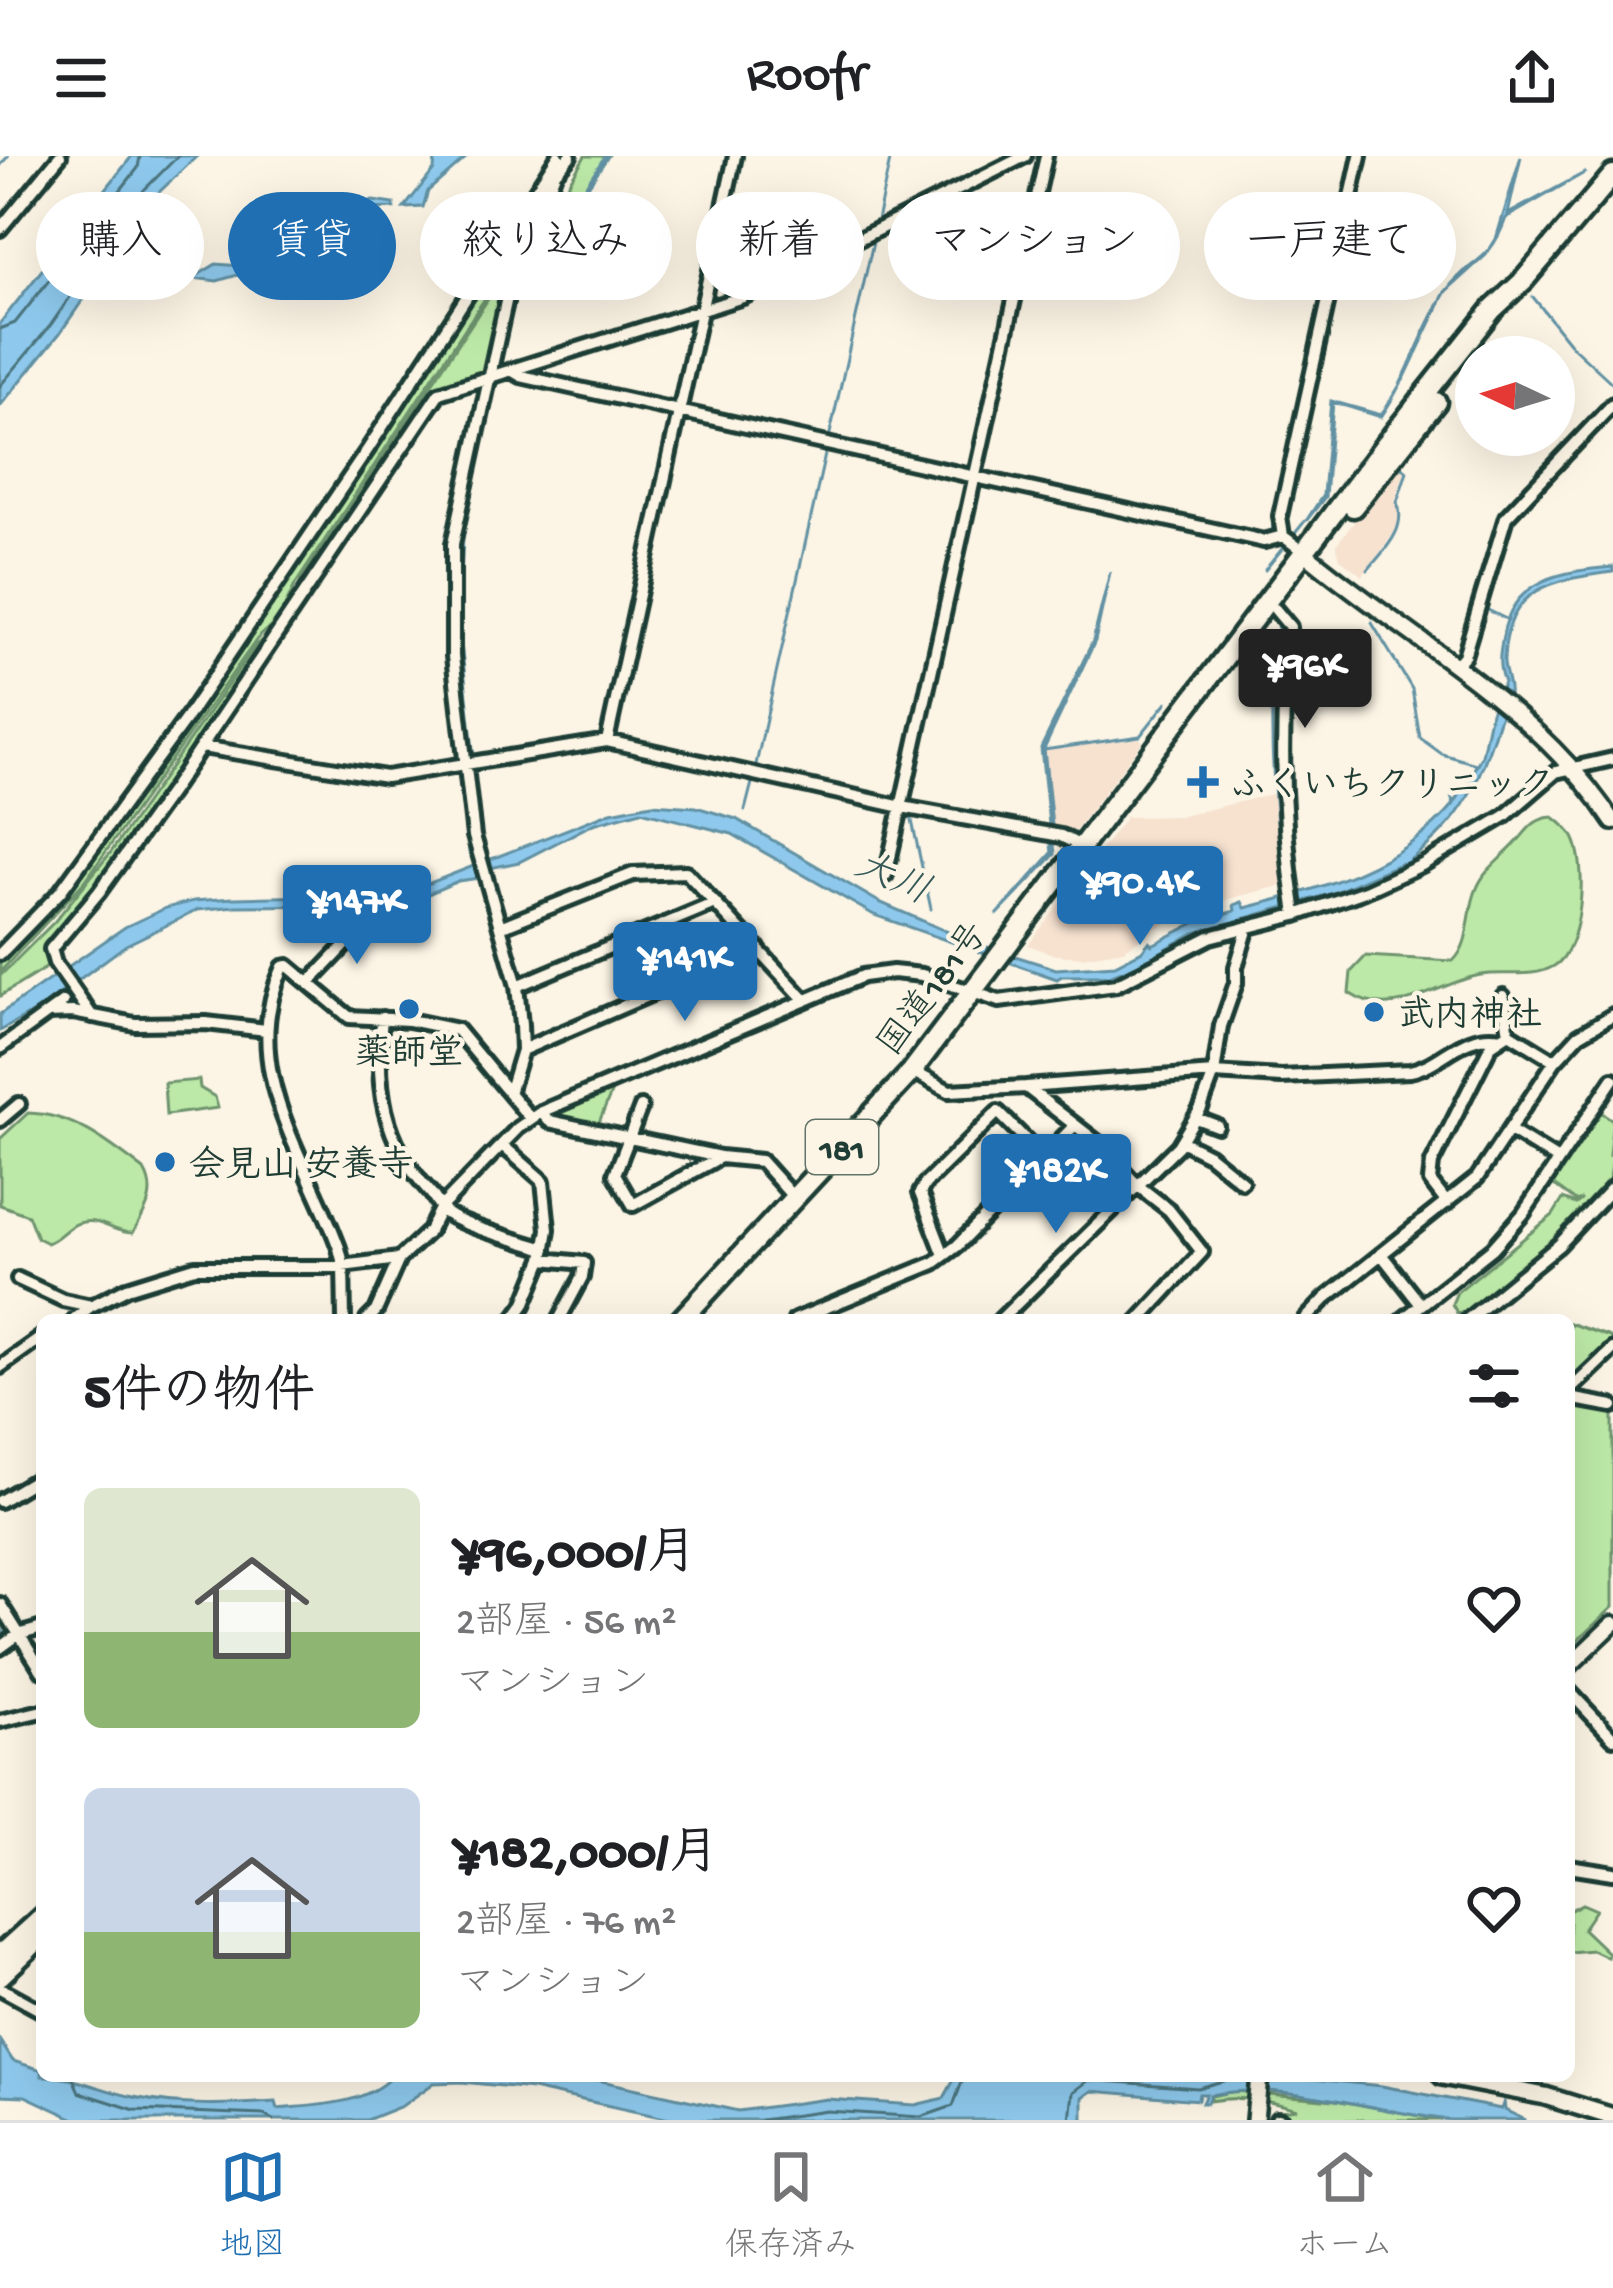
<!DOCTYPE html>
<html lang="ja">
<meta charset="utf-8">
<style>
body{margin:0;font-family:"Gochi Hand","Klee One",sans-serif;background:#f2f2f2;color:#202124;height:100vh;display:flex;flex-direction:column;font-size:45px;white-space:nowrap}
*{box-sizing:border-box;margin:0}
p{font-size:39px;color:#757577}
.icon{flex:none;width:66px;height:66px;fill:none;stroke:currentColor;stroke-width:2;stroke-linecap:round;stroke-linejoin:round}
.map{position:relative;flex:1;overflow:hidden}
.drawer{position:absolute;left:36px;top:1158px;width:1539px;height:768px;display:flex;flex-direction:column;background:#fff;border-radius:18px;box-shadow:0 12px 48px #0002}
.drawer>*{flex:none}
.top-card{position:absolute;left:36px;top:36px;width:1542px;height:108px;display:flex;gap:24px}
.needle{width:78px;rotate:274deg}
.fabs{position:absolute;left:1455px;top:180px;display:grid;gap:24px}
.fabs a{display:grid;place-items:center;width:120px;height:120px;border-radius:50%;background:#fff;box-shadow:0 12px 48px #0002;font-size:60px}
.price{position:absolute;translate:-50% -102px;padding:0 27px;border-radius:12px;background:#1f6fb2;color:#fff;font-size:39px;line-height:78px;filter:drop-shadow(0 3px 6px #0008)}
.price::after{content:'';position:absolute;left:50%;top:72px;width:36px;height:27px;margin-left:-18px;background:inherit;clip-path:polygon(0 0,100% 0,50% 100%)}
.price.active{background:#222;color:#fff}
ul{padding:0;list-style:none}
li{display:flex;align-items:center;gap:36px;height:300px;padding:0 48px}
li span{display:grid;place-items:center;flex:none;width:336px;height:240px;border-radius:18px;color:#555}
li>.icon{margin-inline-start:auto}
span .icon{width:144px;height:144px;fill:#fffc;stroke-width:1}
li b{font-size:51px}
h2{display:flex;justify-content:space-between;align-items:center;height:144px;padding:0 48px;font-size:51px}
.pill{padding:0 42px;border-radius:54px;background:#fff;box-shadow:0 12px 48px #0002;font-size:42px;line-height:108px}
.pill.active{background:#1f6fb2;color:#fff}
header{display:flex;justify-content:space-between;align-items:center;height:156px;padding:0 48px;background:#fff;font-size:54px;font-weight:600}
.dock{display:flex;justify-content:space-around;align-items:center;height:168px;border-top:3px solid #e0e0e0;background:#fff;font-size:33px;color:#757577}
.dock a{display:grid;justify-items:center;gap:6px}
.dock .active{color:#1f6fb2}
.map>svg:first-child{display:block}
.built{fill:#f7e2d0}
.green{fill:#bce9a7;stroke:#6e936e;stroke-width:3}
.water{fill:#8ec9ed;stroke:#6291a3;stroke-width:3}
.lines{fill:none;stroke-linecap:round;stroke-linejoin:round}
.shore{stroke:#4b757e;stroke-width:3}
.stream{stroke:#6291a3;stroke-width:3}
.minor-casing{stroke:#1f3d34;stroke-width:20}
.tertiary-casing{stroke:#1f3d34;stroke-width:22}
.secondary-casing{stroke:#1f3d34;stroke-width:24}
.trunk-casing{stroke:#1f3d34;stroke-width:27}
.minor{stroke:#fcf5e5;stroke-width:10}
.tertiary{stroke:#fcf5e5;stroke-width:14}
.secondary{stroke:#fcf5e5;stroke-width:15}
.trunk{stroke:#fcf5e5;stroke-width:18}
.poi-dot{fill:#1f6fb2;stroke:#fcf5e5;stroke-width:4.5}
.labels{text-anchor:middle;stroke-width:9;stroke-linejoin:round;paint-order:stroke}
.shield{fill:#fcf5e5;stroke:#617469;stroke-width:3}
.shield-label{font-size:33px;font-weight:bold;fill:#1f3d34}
.poi-label{font-size:36px;font-weight:bold;fill:#1f3d34;stroke:#fcf5e5;text-anchor:start}
.street-label{font-size:36px;fill:#1f3d34;stroke:#fcf5e5}
.water-label{font-size:39px;font-style:italic;fill:#355959;stroke:#fcf5e5}
</style>
<header><svg class="icon" aria-label="menu" viewBox="0 0 24 24"><path d="M4 6h16M4 12h16M4 18h16"/></svg>Roofr<svg class="icon" aria-label="share" viewBox="0 0 24 24"><path d="M12 15V3M7 8l5-5 5 5M5 13v7h14v-7"/></svg></header>
<div class="map">
<svg width="1613" height="1964" viewBox="0 0 1613 1964">
<rect width="100%" height="100%" fill="#fcf5e5"/>
<filter id="ink" filterUnits="userSpaceOnUse"><feTurbulence type="fractalNoise" baseFrequency=".00833" numOctaves="2"/><feDisplacementMap in="SourceGraphic" scale="24" xChannelSelector="R" yChannelSelector="G"/><feConvolveMatrix kernelMatrix="1 2 1 2 8 2 1 2 1" color-interpolation-filters="sRGB"/></filter>
<g filter="url(#ink)">
<path class="built" d="M1398,309L1406,313L1395,345L1400,357L1397,373L1363,420L1340,403L1336,389Z
M1139,582L1143,585L1075,675L1053,677L1044,595Z
M1276,637L1288,728L1205,749L1156,772L1124,794L1083,801L1055,799L1028,789L1126,661L1181,660Z"/>
<path class="green" d="M585,0H608L577,46L565,53L521,121L498,212L496,209L523,101Z
M546,25L519,91L295,429L279,463L257,483L85,725L0,816V801L64,734Z
M518,98L485,217L443,233L282,462L305,418Z
M278,469L111,716L49,791V810L0,840V820L55,765L111,696L256,489Z
M1553,661C1561,667 1569,673 1573,681C1588,709 1583,793 1554,810C1532,823 1505,815 1481,819C1437,826 1394,868 1349,837L1351,816L1366,800L1453,805C1472,787 1466,756 1477,732C1485,713 1502,702 1515,688C1528,674 1533,662 1553,661Z
M199,924L200,932L215,941L218,952L166,959L164,927Z
M614,930L597,971L557,962L555,956Z
M1599,955L1613,964L1609,999L1613,998V1004L1609,1026L1601,1037L1545,1094L1470,1154L1457,1157L1452,1148L1457,1136L1553,1059L1563,1043L1576,1048L1582,1043L1577,1046L1551,1027Z
M28,957C73,958 109,987 144,1014C158,1038 145,1056 133,1077C115,1078 103,1063 83,1066C66,1069 62,1082 47,1087L37,1082L28,1059L0,1049V983Z
M1569,1167L1610,1181L1612,1185L1569,1226Z
M1572,1247L1613,1256V1451L1569,1492V1249Z
M1582,1748L1596,1754L1583,1773L1608,1797L1607,1801L1592,1794L1569,1796V1755Z
M1235,1935L1335,1944L1442,1964H1306L1278,1959L1279,1955L1297,1953C1265,1944 1242,1939 1209,1945L1211,1940Z"/>
<path class="water" d="M132,0H197L153,42L60,177L0,250V167Z
M430,0H468L428,35L423,51L404,52L434,14L435,3Z
M1521,0L1508,58L1586,16L1506,62C1489,110 1470,102 1447,134C1422,172 1409,220 1381,261L1333,246L1325,341L1306,365L1323,339L1331,245L1381,259L1405,221L1445,136L1486,99L1496,83Z
M373,45L394,48V52L366,53L330,97L310,100L281,113H258L217,125L193,122L216,108L242,110L264,100L286,103L322,93L338,83L362,48Z
M1613,411V416C1552,424 1507,430 1504,503C1503,515 1511,527 1509,539C1508,547 1502,555 1499,564C1480,625 1464,663 1411,703L1413,708L1406,712L1402,707L1333,737L1236,765L1237,771L1232,767L1194,777L1140,808L1109,820H1062L1057,823L874,759L732,678L641,655L593,668L519,706L490,712L479,722L458,725L421,741L358,749L235,750L198,754L126,789L39,853L0,875V858L125,771L166,752L194,745L233,742L402,738L611,656L652,648L696,651L736,663L879,746L971,786L1056,813L1115,809L1142,795L1149,786L1152,789L1197,766L1235,755L1234,749L1242,746L1245,752C1321,733 1402,710 1454,648L1452,643L1456,645L1482,599L1491,556L1504,526C1497,509 1500,497 1503,480C1512,422 1564,415 1613,411Z
M1110,416L1095,485L1044,593L1055,698L997,759L1052,697L1041,592L1093,485Z
M0,1885L13,1905L42,1914V1920C75,1920 102,1935 134,1941C179,1951 230,1949 276,1946L278,1953C315,1949 364,1950 392,1920H579L738,1955L827,1943L915,1949L944,1942L956,1920H1282L1382,1930L1501,1953L1504,1945L1505,1954L1525,1964C1501,1964 1475,1964 1451,1964C1371,1956 1291,1924 1210,1939L1207,1947H1202L1206,1938H1199L1198,1944L1092,1935L1083,1941V1964H674L532,1933L461,1926L434,1927L402,1950L367,1964H77L25,1940L0,1939Z"/>
<g class="lines">
<path class="shore" d="M0,173L15,167L138,12L140,0
M0,230L50,170L144,34L178,0
M72,1920L79,1936L135,1954L264,1959L273,1964
M761,1964L827,1955L921,1961L953,1950L964,1920
M1070,1964L1073,1936L1089,1924L1198,1932L1233,1922L1248,1923"/>
<path class="stream" d="M0,10L8,0
M876,69L891,0
M520,117L566,46H575L605,0
M1533,141L1572,190L1613,228
M500,208L519,127L565,53L577,47L608,0
M483,216L501,141
M829,282L874,82L940,49
M460,323L480,226
M453,365L458,332
M1271,379L1275,359
M1292,381L1305,365
M1265,414L1286,388
M1368,414C1384,394 1408,373 1397,346L1407,315L1400,309
M1484,452L1508,464
M448,455V411
M459,464L463,381L496,224
M1372,467L1412,533L1420,582L1442,598L1476,608
M459,469L474,603
M1277,469C1285,495 1273,527 1272,554C1271,613 1276,668 1284,726
M1044,594L1140,580L1167,546
M474,613L483,690
M755,613L826,294
M745,654L753,623
M911,660L931,753
M467,665L469,697
M0,973L27,952
M0,1470L6,1481L0,1485"/>
<defs>
<path id="minor" d="M555,17L570,0
M0,73L60,0
M511,214L521,220L1264,385L1283,380
M1304,396L1283,380L1280,360L1360,0
M1275,453L1290,471C1279,569 1281,662 1296,759
M1455,510L1464,500L1506,361L1613,248
M607,585L735,0
M202,591L386,621L607,585L902,651L1061,680L1079,689
M886,719L1046,0
M500,771L633,718L686,716L804,843
M1248,771L1236,811V827L1221,870L1214,917L1281,921L1410,915C1443,909 1461,875 1501,882
M0,798L60,736L185,564L368,293L558,0
M311,825L355,779L386,770
M517,830L715,747
M1503,840L1509,877
M48,857L73,856L135,868L206,867L266,874
M92,860L55,807L51,793L99,736L172,634L439,237L743,141L1025,0
M382,862C375,930 382,984 430,1036C436,1043 440,1053 447,1058C465,1071 521,1085 545,1093
M0,892L63,846
M522,894L758,792
M912,915L949,935L1026,931L1097,986L1137,1029L1169,1054L1202,1096L1139,1164
M510,934L522,894L521,869L517,830L474,680L453,500V388L511,123L555,17L552,11
M641,951L615,1018L633,1049L720,1001
M541,956L549,965L720,1001L761,1005L795,1043
M1196,962L1217,970
M0,964L19,948
M1511,975L1558,1004
M1181,985L1209,999L1242,1026
M502,989L543,1025L548,1073L543,1103L584,1107L582,1121L559,1164
M1447,1047L1430,1025L1432,1007L1491,889L1509,877L1555,905
M1381,1098L1421,1149
M944,1099L920,1037L925,1028L998,956L1043,1001
M18,1123L63,1144L91,1150L75,1162
M91,1150L127,1132L195,1111H334L399,1103
M344,1164L343,1108L339,1092C306,1000 236,911 283,811L288,810L349,861L409,864L457,874L529,961
M367,1164L376,1155L399,1103L429,1075L441,1051L518,972L541,956L863,820L893,816L922,819L999,845L1116,829L1210,781L1296,759L1365,735L1422,709L1505,660L1556,616L1613,603
M513,1164L524,1149L543,1103
M795,1164L934,1107L957,1090L1075,969
M1000,1164L1178,990L1201,952L1214,917L1026,931
M1305,1164L1326,1142L1477,1022L1555,905L1579,879L1613,859
M1402,1164L1493,1092L1523,1058L1613,923
M1467,1164L1559,1089L1613,1031
M0,1211L42,1181
M1569,1235L1613,1193
M1569,1242L1613,1250
M0,1345L42,1320
M0,1448L42,1515
M0,1492L18,1479L42,1472
M1569,1535L1613,1582
M0,1565L42,1555
M1569,1710L1613,1717
M0,1832L42,1855
M1277,1963L1282,1964"/>
<path id="tertiary" d="M1304,396C1408,483 1538,550 1613,666
M1569,1510L1613,1468"/>
<path id="secondary" d="M1442,1920L1545,1940L1613,1961
M1255,1964L1259,1920"/>
<path id="trunk" d="M1353,351L1436,246
M681,1164L912,915L1385,289L1492,154L1523,125L1613,19
M0,1799L42,1761
M0,1820L42,1780"/>
</defs>
<use href="#minor" class="minor-casing"/>
<use href="#tertiary" class="tertiary-casing"/>
<use href="#secondary" class="secondary-casing"/>
<use href="#trunk" class="trunk-casing"/>
<use href="#minor" class="minor"/>
<use href="#tertiary" class="tertiary"/>
<use href="#secondary" class="secondary"/>
<use href="#trunk" class="trunk"/>
</g>
</g>
<g class="poi-dot">
<path d="M1197 608h12v12h12v12h-12v12h-12v-12h-12v-12h12z"/>
<circle cx="409" cy="853" r="12"/>
<circle cx="1374" cy="856" r="12"/>
<circle cx="165" cy="1006" r="12"/>
</g>
<g class="labels">
<rect class="shield" x="806" y="964" width="72" height="54" rx="9"/>
<g class="shield-label">
<text x="842" y="1003">181</text>
</g>
<g class="poi-label">
<text x="1230" y="639">ふくいちクリニック</text>
<text x="1398" y="869">武内神社</text>
<text x="409" y="907" text-anchor="middle">薬師堂</text>
<text x="189" y="1019">会見山 安養寺</text>
</g>
<g class="street-label">
<text transform="translate(930 831) rotate(-53)" y="13">国道181号</text>
</g>
<g class="water-label">
<text transform="translate(894 719) rotate(24)" y="14">大川</text>
</g>
</g>
</svg>
<div class="fabs">
<a><svg class="needle" viewBox="-14 -14 28 28"><path d="M0-13l5 13h-10z" fill="#e53935"/><path d="M0 13l5-13h-10z" fill="#757577"/></svg></a>
</div>
<b class="price active" style="left:1305px;top:575px">¥96K</b>
<b class="price" style="left:1140px;top:792px">¥90.4K</b>
<b class="price" style="left:357px;top:811px">¥147K</b>
<b class="price" style="left:685px;top:868px">¥141K</b>
<b class="price" style="left:1056px;top:1080px">¥182K</b>
<div class="top-card">
<a class="pill">購入</a>
<a class="pill active">賃貸</a>
<a class="pill">絞り込み</a>
<a class="pill">新着</a>
<a class="pill">マンション</a>
<a class="pill">一戸建て</a>
</div>
<section class="drawer">
<h2>5件の物件<svg class="icon" aria-label="filters" viewBox="0 0 24 24"><path d="M4 7h16M4 17h16"/><circle cx="9" cy="7" r="2"/><circle cx="15" cy="17" r="2"/></svg></h2>
<ul>
<li><span style="background:linear-gradient(#dfe7d0 60%,#8fb573 0)"><svg class="icon" aria-label="home" viewBox="0 0 24 24"><path d="M3 11l9-7 9 7M6 9v11h12V9"/></svg></span><div><b>¥96,000/月</b><p>2部屋 · 56 m²</p><p>マンション</p></div><svg class="icon" aria-label="heart" viewBox="0 0 24 24"><path d="M12 20l-8-8c-3-5 5-10 8-4 3-6 11-1 8 4z"/></svg></li>
<li><span style="background:linear-gradient(#c9d6e8 60%,#8fb573 0)"><svg class="icon" aria-label="home" viewBox="0 0 24 24"><path d="M3 11l9-7 9 7M6 9v11h12V9"/></svg></span><div><b>¥182,000/月</b><p>2部屋 · 76 m²</p><p>マンション</p></div><svg class="icon" aria-label="heart" viewBox="0 0 24 24"><path d="M12 20l-8-8c-3-5 5-10 8-4 3-6 11-1 8 4z"/></svg></li>
</ul>
</section>
</div>
<nav class="dock">
<a class="active"><svg class="icon" aria-label="map" viewBox="0 0 24 24"><path d="M3 6l6-2 6 2 6-2v14l-6 2-6-2-6 2zM9 4v14M15 6v14"/></svg>地図</a>
<a><svg class="icon" aria-label="saved" viewBox="0 0 24 24"><path d="M7 4h10v16l-5-4-5 4z"/></svg>保存済み</a>
<a><svg class="icon" aria-label="home" viewBox="0 0 24 24"><path d="M3 11l9-7 9 7M6 9v11h12V9"/></svg>ホーム</a>
</nav>
